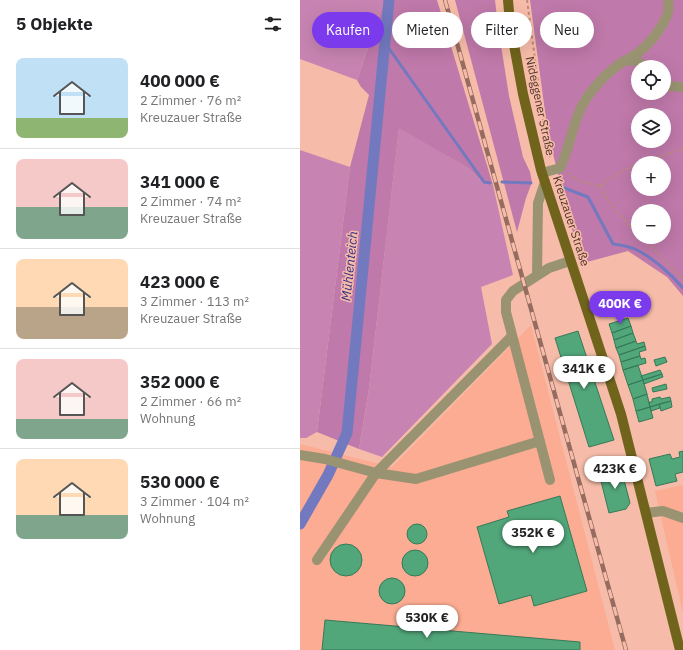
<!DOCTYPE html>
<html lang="de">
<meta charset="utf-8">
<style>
body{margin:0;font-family:"IBM Plex Sans",sans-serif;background:#f2f2f2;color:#202124;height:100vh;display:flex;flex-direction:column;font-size:15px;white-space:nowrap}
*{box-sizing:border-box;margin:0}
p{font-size:13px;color:#757577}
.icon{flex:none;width:22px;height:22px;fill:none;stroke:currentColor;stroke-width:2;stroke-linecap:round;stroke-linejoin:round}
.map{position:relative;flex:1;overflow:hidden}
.details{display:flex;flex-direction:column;background:#fff;width:300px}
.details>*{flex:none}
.guide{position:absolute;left:12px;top:12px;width:311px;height:36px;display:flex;gap:8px}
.tools{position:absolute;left:331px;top:60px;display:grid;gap:8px}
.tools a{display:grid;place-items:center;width:40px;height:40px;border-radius:50%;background:#fff;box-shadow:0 4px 16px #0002;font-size:20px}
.price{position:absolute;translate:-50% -34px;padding:0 9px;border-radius:14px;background:#fff;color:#222;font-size:13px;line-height:26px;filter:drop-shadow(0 1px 2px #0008)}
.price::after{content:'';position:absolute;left:50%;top:24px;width:12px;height:9px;margin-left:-6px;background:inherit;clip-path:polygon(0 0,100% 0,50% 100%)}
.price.current{background:#7c3aed;color:#fff}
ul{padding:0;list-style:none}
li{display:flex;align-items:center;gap:12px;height:100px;padding:0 16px}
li+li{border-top:1px solid #e0e0e0}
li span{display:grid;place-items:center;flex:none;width:112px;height:80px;border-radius:8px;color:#555}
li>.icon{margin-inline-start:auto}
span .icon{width:48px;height:48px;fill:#fffc;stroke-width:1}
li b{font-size:17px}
h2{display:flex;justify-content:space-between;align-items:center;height:48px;padding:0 16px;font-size:17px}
.pill{padding:0 14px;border-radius:18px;background:#fff;box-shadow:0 4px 16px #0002;font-size:14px;line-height:36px}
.pill.current{background:#7c3aed;color:#fff}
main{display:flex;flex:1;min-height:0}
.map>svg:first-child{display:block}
.built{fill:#fbac92}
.green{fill:#c784b2}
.forest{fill:#bf79aa;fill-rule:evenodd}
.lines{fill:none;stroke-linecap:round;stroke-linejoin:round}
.stream{stroke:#7379bf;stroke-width:3}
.canal{stroke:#7379bf;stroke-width:11}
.building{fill:#51a67a;stroke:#357a57}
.path{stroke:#ba8a7b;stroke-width:2;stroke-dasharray:3 3;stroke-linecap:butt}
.minor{stroke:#9a9372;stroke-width:10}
.major{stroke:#70641c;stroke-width:10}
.rail-casing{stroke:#956c5f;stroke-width:4.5}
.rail{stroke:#f6bca9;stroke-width:3;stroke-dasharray:9;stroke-linecap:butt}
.labels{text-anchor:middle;stroke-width:3;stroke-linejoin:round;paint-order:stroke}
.street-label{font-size:12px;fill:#503329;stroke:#f6bca9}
.water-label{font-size:13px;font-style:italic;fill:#332f84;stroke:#f6bca9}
</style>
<main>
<section class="details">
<h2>5 Objekte<svg class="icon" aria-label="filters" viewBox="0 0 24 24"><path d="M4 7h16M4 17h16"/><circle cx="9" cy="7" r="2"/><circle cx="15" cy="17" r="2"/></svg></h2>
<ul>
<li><span style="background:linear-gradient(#bfe0f5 75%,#8fb573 0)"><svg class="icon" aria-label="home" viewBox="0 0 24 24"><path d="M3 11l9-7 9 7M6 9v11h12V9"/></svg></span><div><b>400 000 €</b><p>2 Zimmer · 76 m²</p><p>Kreuzauer Straße</p></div></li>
<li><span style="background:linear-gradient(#f6c9c9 60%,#7fa58c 0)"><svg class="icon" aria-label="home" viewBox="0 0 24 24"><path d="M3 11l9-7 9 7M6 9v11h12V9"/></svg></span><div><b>341 000 €</b><p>2 Zimmer · 74 m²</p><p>Kreuzauer Straße</p></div></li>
<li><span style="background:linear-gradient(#ffd9b3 60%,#b9a48a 0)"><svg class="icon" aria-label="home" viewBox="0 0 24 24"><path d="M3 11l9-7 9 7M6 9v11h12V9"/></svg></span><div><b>423 000 €</b><p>3 Zimmer · 113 m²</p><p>Kreuzauer Straße</p></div></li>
<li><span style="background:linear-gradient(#f6c9c9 75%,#7fa58c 0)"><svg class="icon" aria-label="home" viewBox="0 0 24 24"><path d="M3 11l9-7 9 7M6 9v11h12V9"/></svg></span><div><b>352 000 €</b><p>2 Zimmer · 66 m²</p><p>Wohnung</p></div></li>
<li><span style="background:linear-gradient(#ffd9b3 70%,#7fa58c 0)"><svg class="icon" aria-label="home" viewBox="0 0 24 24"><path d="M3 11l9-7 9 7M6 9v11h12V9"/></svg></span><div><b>530 000 €</b><p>3 Zimmer · 104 m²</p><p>Wohnung</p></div></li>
</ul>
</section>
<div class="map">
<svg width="383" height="650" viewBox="0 0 383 650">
<rect width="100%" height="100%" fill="#f6bca9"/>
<path class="built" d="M231,325L315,650H0V444L92,467Z
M383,485V613L355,491Z"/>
<path class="green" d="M0,0H85L57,80L0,59Z
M99,127L168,168L178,178L193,185L213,275L181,287L192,344L82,457L59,449L69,389Z
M0,150L50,167L17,432L6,438H0Z"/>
<path class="forest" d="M85,0H137L193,185L178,178L168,168L99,128L69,389L59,449L17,432L50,167L69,95L61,87L57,80Z
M155,0H195L198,26L209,96L223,157L230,172L232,182L226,198L217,232Z
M230,0H383V296L367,277L328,251L287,262L282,258L277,249L248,134ZM338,67H364V93H338ZM338,115H364V141H338ZM338,163H364V189H338ZM338,211H364V237H338Z"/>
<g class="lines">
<path class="stream" d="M85,43L184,182L190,183
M202,182L231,183
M259,186L288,197L313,244C321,245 329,246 337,250C353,258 371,274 383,288"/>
<path class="canal" d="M0,524L28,475L47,433L89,0"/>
</g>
<path class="building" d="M328,318L331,326L312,333L309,324Z
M331,326L333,333L314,340L312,333Z
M278,331L314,440L289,447L255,338Z
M333,333L336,341L316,348L314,340Z
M336,341L337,344L344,342L345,346L319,355L316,348Z
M345,346L346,350L339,352L340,356L321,362L319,355Z
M340,356L341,359L345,358L346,363L323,370L321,362Z
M365,357L367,362L356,366L354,360Z
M338,365L343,380L328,385L323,370Z
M360,370L362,374L343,380L341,376Z
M362,374L363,377L344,384L343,380Z
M343,380L347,394L333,399L328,385Z
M366,384L367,389L353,392L352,388Z
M347,394L350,407L336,411L333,399Z
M360,397L361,399L370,397L371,401L350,407L349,402H352V399Z
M371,401L372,407L361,411L359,404Z
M359,404L360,408L351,411L350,407Z
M350,407L353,418L339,422L336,411Z
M383,451V472L375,474L377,481L356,486L349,459L370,454L372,459L380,457L379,452Z
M317,469L322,472L330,503L326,509L309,513L299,473Z
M260,496L287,591L234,606L231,595L199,604L177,527L209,517L207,511Z
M107 534a10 10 0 1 1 20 0a10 10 0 1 1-20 0Z
M30 560a16 16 0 1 1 32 0a16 16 0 1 1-32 0Z
M102 563a13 13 0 1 1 26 0a13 13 0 1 1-26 0Z
M79 591a13 13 0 1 1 26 0a13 13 0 1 1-26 0Z
M25,620L280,642V650H22Z"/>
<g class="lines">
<path class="path" d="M227,0L245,133L250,155L249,157
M340,163L383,149
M268,173L282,182L300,186L318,173L338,164
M300,186C310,206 322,218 338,233
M342,237L383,279"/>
<path class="minor" d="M325,61C333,60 340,60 344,67
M364,86L383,87
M242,173L260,168C272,143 273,114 291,92C298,83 307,73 317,66C322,62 329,59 335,55C347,47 364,27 368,12C369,8 368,4 368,0
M237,275L238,203L245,182
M0,455L25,459L76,473L116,479L240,441
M250,480L206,312V300L213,291L249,268L270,261
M346,513L363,511L383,518
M17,560L76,473L212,336"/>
<path class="major" d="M208,0L210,23L223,94L241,170L321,414L380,650"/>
<defs>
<path id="rail" d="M145,0L326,650"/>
</defs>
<use href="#rail" class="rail-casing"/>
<use href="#rail" class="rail"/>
</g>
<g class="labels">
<g class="street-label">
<text transform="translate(240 106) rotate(78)" y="4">Nideggener Straße</text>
<text transform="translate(271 221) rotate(72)" y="4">Kreuzauer Straße</text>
</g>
<g class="water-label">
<text transform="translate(49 266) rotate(-84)" y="5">Mühlenteich</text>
</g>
</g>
</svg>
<div class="tools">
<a><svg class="icon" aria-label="locate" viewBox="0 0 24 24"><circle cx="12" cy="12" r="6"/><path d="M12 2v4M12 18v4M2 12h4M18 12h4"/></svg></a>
<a><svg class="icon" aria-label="layers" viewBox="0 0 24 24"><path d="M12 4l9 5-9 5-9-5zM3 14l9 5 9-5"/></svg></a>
<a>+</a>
<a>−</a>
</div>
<b class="price current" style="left:320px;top:325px">400K €</b>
<b class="price" style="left:284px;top:390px">341K €</b>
<b class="price" style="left:315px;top:490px">423K €</b>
<b class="price" style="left:233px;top:554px">352K €</b>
<b class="price" style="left:127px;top:639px">530K €</b>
<div class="guide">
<a class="pill current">Kaufen</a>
<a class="pill">Mieten</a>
<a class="pill">Filter</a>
<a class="pill">Neu</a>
</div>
</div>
</main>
